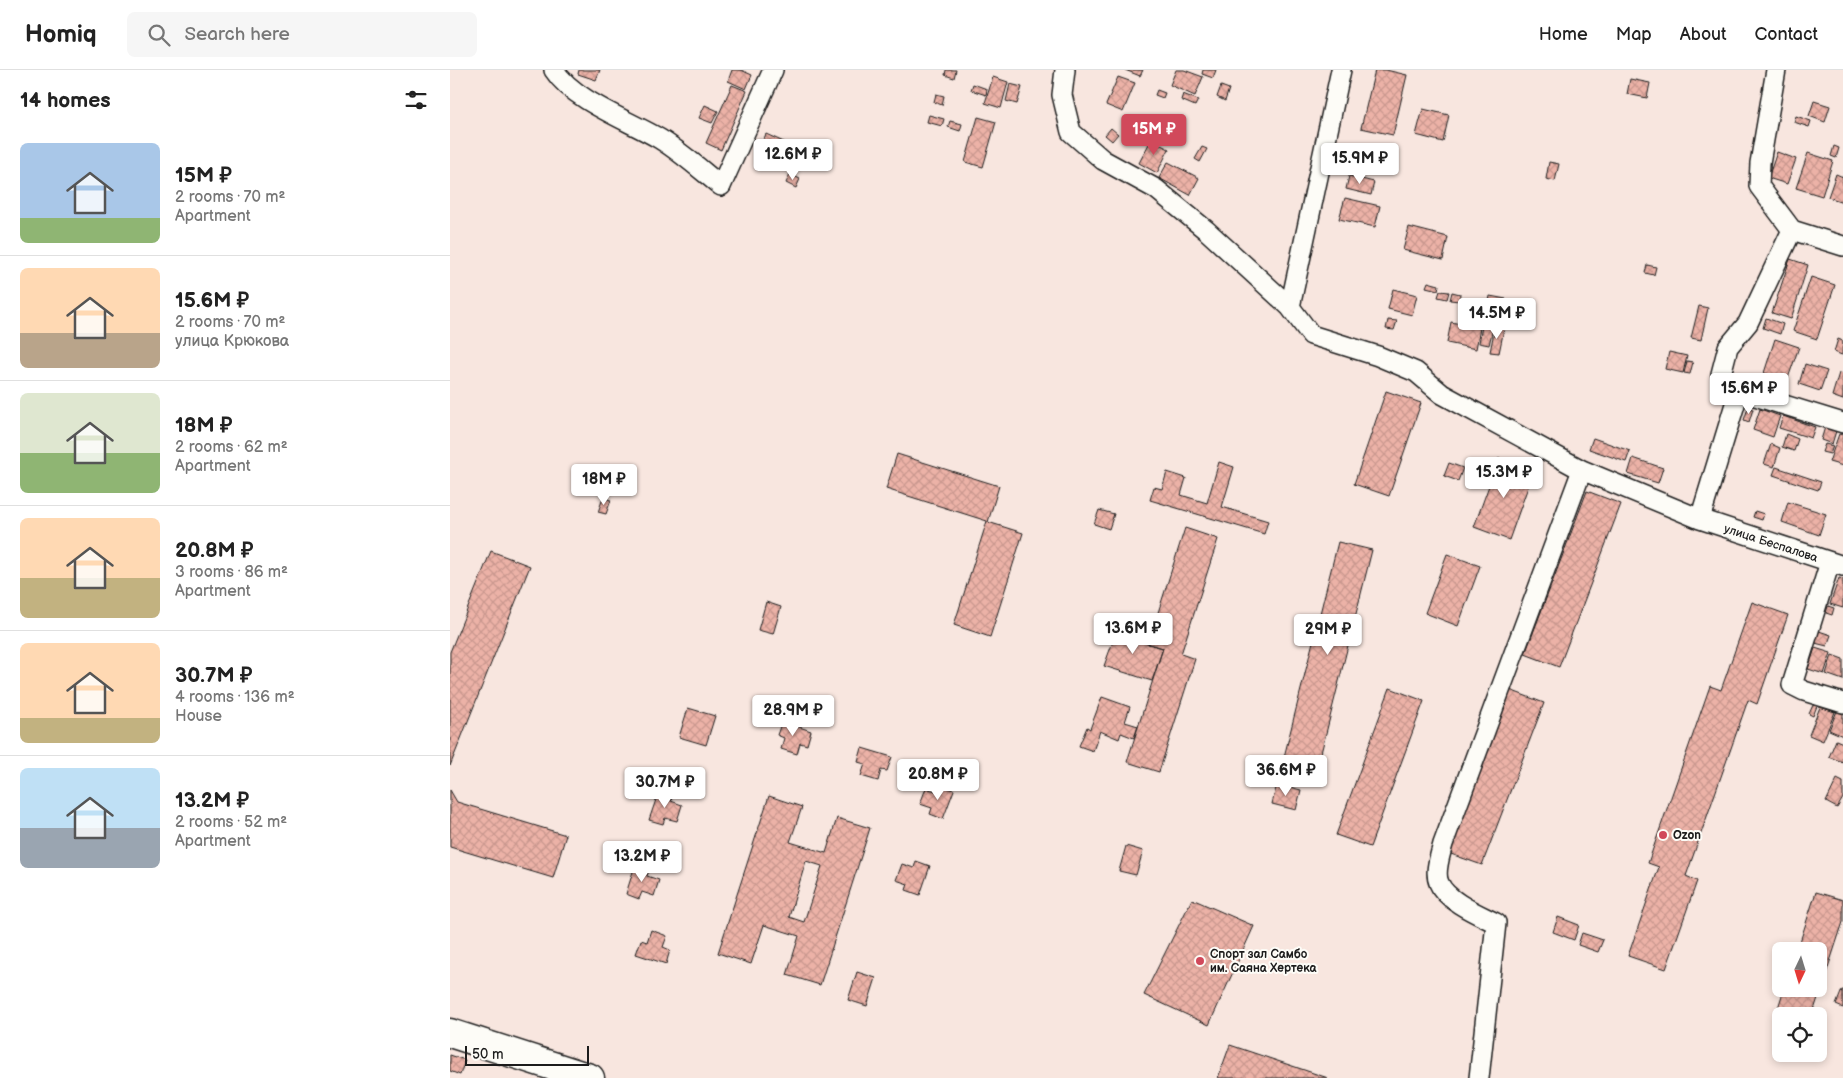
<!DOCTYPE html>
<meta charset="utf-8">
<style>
body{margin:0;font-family:"Balsamiq Sans",sans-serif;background:#f6f6f6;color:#222;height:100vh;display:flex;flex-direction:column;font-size:19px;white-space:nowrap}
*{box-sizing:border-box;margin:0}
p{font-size:16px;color:#767676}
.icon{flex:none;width:28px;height:28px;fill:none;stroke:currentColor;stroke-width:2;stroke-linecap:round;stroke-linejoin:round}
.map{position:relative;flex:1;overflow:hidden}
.drawer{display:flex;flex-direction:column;background:#fff;width:450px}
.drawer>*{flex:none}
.needle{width:32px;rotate:184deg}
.controls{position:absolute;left:1322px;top:872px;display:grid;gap:10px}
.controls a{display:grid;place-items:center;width:55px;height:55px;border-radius:8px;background:#fff;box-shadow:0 2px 8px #0003;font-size:25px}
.scale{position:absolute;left:15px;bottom:12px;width:124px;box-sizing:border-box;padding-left:5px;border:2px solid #1c1c1c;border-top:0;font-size:14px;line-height:18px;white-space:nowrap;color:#1c1c1c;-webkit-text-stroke:4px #fdfcf7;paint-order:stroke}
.price{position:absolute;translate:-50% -42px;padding:0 11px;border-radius:5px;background:#fff;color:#222;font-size:16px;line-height:32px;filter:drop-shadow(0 1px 2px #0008)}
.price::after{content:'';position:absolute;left:50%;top:30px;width:15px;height:11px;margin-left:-8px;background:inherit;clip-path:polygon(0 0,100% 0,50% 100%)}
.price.selected{background:#d1495b;color:#fff}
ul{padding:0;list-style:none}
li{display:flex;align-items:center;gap:15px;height:125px;padding:0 20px}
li+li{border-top:1px solid #e0e0e0}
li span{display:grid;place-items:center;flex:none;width:140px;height:100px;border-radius:8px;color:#555}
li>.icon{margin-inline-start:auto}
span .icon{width:60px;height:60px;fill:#fffc;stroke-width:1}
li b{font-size:21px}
h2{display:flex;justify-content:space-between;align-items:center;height:60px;padding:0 20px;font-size:21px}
header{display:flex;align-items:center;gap:30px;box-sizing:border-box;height:70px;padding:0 25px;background:#fff;border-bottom:1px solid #e0e0e0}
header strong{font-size:24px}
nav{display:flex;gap:28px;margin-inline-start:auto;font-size:18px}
.search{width:350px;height:45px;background:#f6f6f6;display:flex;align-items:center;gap:12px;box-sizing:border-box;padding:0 18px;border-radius:8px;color:#767676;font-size:19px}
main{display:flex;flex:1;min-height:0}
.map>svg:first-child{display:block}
.building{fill:url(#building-cross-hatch);stroke:#1c1c1c;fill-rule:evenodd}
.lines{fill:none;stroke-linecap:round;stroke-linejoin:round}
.minor-casing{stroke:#1c1c1c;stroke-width:22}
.secondary-casing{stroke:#1c1c1c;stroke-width:31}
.minor{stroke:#fdfcf7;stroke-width:19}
.secondary{stroke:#fdfcf7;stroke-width:28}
.poi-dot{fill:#d1495b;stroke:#fdfcf7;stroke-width:2}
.labels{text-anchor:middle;stroke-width:4;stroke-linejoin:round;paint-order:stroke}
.street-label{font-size:12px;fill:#1c1c1c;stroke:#fdfcf7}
.poi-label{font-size:12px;font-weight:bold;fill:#1c1c1c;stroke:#fdfcf7;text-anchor:start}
</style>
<header>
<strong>Homiq</strong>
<div class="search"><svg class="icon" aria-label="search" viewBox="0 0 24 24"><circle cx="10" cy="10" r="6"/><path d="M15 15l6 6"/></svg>Search here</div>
<nav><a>Home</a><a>Map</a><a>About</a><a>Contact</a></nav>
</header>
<main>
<section class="drawer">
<h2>14 homes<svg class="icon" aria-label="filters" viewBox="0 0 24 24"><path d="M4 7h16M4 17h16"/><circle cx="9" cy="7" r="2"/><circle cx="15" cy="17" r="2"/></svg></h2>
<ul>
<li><span style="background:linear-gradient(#a9c7e8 75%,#8fb573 0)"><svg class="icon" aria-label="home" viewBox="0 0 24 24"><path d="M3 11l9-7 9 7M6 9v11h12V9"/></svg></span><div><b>15M ₽</b><p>2 rooms · 70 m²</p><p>Apartment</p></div></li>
<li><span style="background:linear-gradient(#ffd9b3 65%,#b9a48a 0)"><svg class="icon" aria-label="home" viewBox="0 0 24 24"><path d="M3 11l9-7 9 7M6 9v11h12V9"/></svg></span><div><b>15.6M ₽</b><p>2 rooms · 70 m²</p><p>улица Крюкова</p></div></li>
<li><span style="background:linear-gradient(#dfe7d0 60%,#8fb573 0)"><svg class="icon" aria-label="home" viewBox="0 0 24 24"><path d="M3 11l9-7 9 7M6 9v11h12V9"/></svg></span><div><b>18M ₽</b><p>2 rooms · 62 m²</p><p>Apartment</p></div></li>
<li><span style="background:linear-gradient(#ffd9b3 60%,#c2b280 0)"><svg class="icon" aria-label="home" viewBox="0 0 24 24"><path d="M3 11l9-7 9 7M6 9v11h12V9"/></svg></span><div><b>20.8M ₽</b><p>3 rooms · 86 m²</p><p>Apartment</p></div></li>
<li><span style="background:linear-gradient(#ffd9b3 75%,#c2b280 0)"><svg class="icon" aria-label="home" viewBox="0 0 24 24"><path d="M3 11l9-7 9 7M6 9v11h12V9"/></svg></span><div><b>30.7M ₽</b><p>4 rooms · 136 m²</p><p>House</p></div></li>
<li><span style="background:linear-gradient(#bfe0f5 60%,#9aa5b1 0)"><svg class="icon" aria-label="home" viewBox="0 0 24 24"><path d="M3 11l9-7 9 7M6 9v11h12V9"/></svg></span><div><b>13.2M ₽</b><p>2 rooms · 52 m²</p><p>Apartment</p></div></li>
</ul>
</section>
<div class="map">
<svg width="1393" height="1008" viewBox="0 0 1393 1008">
<defs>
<pattern id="building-cross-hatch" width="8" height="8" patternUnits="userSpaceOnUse" patternTransform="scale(1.25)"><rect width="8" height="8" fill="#ecb2a7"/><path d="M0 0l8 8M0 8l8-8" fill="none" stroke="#ca988f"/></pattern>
</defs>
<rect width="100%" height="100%" fill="#f8e6df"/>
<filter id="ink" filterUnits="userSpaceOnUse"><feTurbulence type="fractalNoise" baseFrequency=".02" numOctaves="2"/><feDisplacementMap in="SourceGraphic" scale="10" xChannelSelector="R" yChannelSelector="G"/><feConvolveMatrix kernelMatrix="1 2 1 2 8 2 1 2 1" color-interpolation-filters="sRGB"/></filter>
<g filter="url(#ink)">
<path class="building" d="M129,0H150L146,10L128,4Z
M282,0H291L302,5L296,19L278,11Z
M496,0H506L504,8L495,5Z
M675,0H693L690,6Z
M726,0H734L753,7L745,26L720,15Z
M753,0H766L763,8L752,4Z
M925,0H936L957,5L943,65L911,58Z
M543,7L558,12L551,38L535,33Z
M668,7L685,13L673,42L656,35Z
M1180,9L1200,13L1197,28L1177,24Z
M523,14L537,19L536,25L521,20Z
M560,14L572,17L567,34L556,31Z
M282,15L297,21L271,80L256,73Z
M771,16L779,19L775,31L767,27Z
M707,20L715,23L713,28L705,25Z
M486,24L494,26L492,35L484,32Z
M733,24L748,30L745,36L731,30Z
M1364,31L1380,36L1375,52L1359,46Z
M255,35L268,41L262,53L249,48Z
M973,39L999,45L993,72L966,65Z
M479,45L494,49L492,56L477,52Z
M1346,46L1361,51L1359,57L1344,52Z
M528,47L546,52L533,97L515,92Z
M500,51L512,54L510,61L498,57Z
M661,58L668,64L662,71L655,65Z
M316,64L338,74L330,92L308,82Z
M701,70L719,79L707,103L689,93Z
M1384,76L1389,78L1386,88L1381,86Z
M752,77L757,79L750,92L745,89Z
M1327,82L1346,89L1337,114L1318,108Z
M1358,83L1383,91L1372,126L1346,118Z
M718,92L749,108L740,125L709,108Z
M1099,92L1109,94L1105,111L1096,109Z
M340,104L350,109L346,118L336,113Z
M1386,104L1393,107V132L1378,127Z
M899,106L924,112L921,125L896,119Z
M895,128L930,136L925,157L889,149Z
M959,157L998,167L993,190L953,180Z
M1340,189L1358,195L1341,249L1322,243Z
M1197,195L1206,197L1204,205L1195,203Z
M1361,207L1385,215L1367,269L1343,261Z
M978,212L989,215L988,220L976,217Z
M943,219L967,225L962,245L938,239Z
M990,221L999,222L997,229L988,227Z
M1002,222L1010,224L1009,231L1000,230Z
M1040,226L1056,229L1054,240L1038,237Z
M1249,236L1258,238L1251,270L1241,268Z
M1316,248L1333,254L1330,264L1313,258Z
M938,250L947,251L944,260L936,259Z
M1001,252L1030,258L1026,279L997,273Z
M1032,256L1043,258L1039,275L1029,273Z
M1045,257L1054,259L1049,283L1040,282Z
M1325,269L1349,277L1337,311L1314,303Z
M1388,269L1393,271L1392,285L1384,282Z
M1219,282L1237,286L1233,303L1215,299Z
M1237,291L1243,292L1240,304L1234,303Z
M1355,294L1377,301L1370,321L1349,314Z
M1389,303L1393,304V330L1382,326Z
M936,321L971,333L939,426L904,414Z
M1298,338L1303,339L1299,352L1294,350Z
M1310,339L1330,346L1323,367L1303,360Z
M1333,346L1365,357L1361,368L1329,358Z
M1375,357L1386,361L1382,374L1371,370Z
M1336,364L1348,369L1344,381L1332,377Z
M1389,364L1393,365V396L1379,392Z
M1143,368L1180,381L1176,392L1139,379Z
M1321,374L1330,378L1324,397L1314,394Z
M1375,374L1383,376L1380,384L1372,382Z
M447,384L549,416L538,452L573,463L540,567L504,555L537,451L436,419Z
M1049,388L1084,400L1059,470L1024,457Z
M1183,388L1213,398L1208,413L1178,404Z
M769,392L784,397L772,437L818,451L814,464L700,430L704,417L712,419L717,402L736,408L731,425L757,433Z
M999,393L1013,398L1008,411L994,406Z
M1326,397L1371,412L1368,420L1323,405Z
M1137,421L1171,434L1109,597L1075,584Z
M153,428L161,430L156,444L148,442Z
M1338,432L1376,444L1369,465L1332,452Z
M649,440L664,444L659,459L644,454Z
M1305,441L1314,444L1312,450L1303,447Z
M735,458L768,469L731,584L745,589L709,702L677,692L713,578L698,574Z
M888,472L922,480L867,699L833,691Z
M41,481L80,496L0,696V582Z
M997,484L1030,496L1008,556L975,543Z
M1389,508L1393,509V538L1380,534Z
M316,532L331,537L323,564L308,560Z
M1302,532L1338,545L1307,634L1298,630L1236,806L1247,811L1216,899L1178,886L1209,797L1198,793L1260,616L1271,620Z
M1378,536L1384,538L1382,545L1376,543Z
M669,555L683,560L681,568L713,578L702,611L654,596Z
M1369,561L1381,565L1377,576L1365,573Z
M1365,578L1381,583L1374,604L1358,599Z
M1382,585L1393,589V610L1376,604Z
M940,618L974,631L920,777L886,765Z
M1060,620L1094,633L1032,795L998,783Z
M652,627L680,637L675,652L688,656L684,668L671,663L669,669L650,661L643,681L629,676L637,657L640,659Z
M1363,635L1367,636L1363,646L1359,644Z
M1370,637L1385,642L1373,671L1359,665Z
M238,638L265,646L256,675L229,667Z
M1387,641L1393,643V666L1379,660Z
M332,651L361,661L357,675L350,673L347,684L331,679L334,668L327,665Z
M1386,670L1393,673V692L1379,687Z
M412,678L442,687L437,701L431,700L428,711L411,706L415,694L408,692Z
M1387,709L1393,712V728L1387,738L1376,732Z
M827,714L851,720L846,740L822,734Z
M490,715L504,720L493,749L480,744L482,738L470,734L476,718L488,722Z
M0,720L7,732L116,765L103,808L0,777Z
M209,721L223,725L221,731L232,735L227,751L215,748L213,754L199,750Z
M319,726L352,737L340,772L376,783L387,748L420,758L370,915L337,905L349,866L314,855L301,894L268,883ZM356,791L372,796L354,852L339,847Z
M676,776L693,781L686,805L669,801Z
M466,791L480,796L470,825L456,820L458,814L446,810L452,794L464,798Z
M185,795L199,800L197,806L209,810L204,826L192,822L189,829L176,824Z
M1366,822L1393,830V852L1362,946H1354L1328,938L1334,919H1369V881H1347Z
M742,829L804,856L759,955L694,925Z
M1108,847L1129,855L1124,870L1103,862Z
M201,860L217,866L213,877L220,880L216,894L186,884L191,870L197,872Z
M1132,863L1153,870L1148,882L1128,875Z
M407,902L426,908L417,936L398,930Z
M1392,920H1393V938L1386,935Z
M780,975L878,1008H768Z
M0,985L15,990L10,1005L0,1001Z"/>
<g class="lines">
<defs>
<path id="minor" d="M104,0C124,31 178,50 210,69C231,82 251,100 271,116L323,0
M615,0L612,25L621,62L653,90L706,119L756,160L840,237L861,265L928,286L966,302L992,324L1132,400L1250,449L1393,496
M1342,160L1393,176
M840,237L891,0
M1289,321L1393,353
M1250,449L1289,321L1271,304L1278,277L1298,253L1342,160L1309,116L1310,93L1326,0
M1380,492L1342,615L1354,621L1393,633
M1029,1008L1046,853C1030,845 996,831 989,813C984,802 990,786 993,774L1132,400"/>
<path id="secondary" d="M0,963L140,1008"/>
</defs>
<use href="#minor" class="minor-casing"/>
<use href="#secondary" class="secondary-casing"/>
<use href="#minor" class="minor"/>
<use href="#secondary" class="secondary"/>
</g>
</g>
<g class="poi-dot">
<circle cx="1213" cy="765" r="5"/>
<circle cx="750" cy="891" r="5"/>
</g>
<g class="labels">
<g class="street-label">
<text transform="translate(1321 473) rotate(18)" y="4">улица Беспалова</text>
</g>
<g class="poi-label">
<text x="1223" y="769">Ozon</text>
<text x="760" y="888">Спорт зал Самбо<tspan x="760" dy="14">им. Саяна Хертека</tspan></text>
</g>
</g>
</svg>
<div class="controls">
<a><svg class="needle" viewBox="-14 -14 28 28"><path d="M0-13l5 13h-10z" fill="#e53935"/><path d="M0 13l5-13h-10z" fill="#767676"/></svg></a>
<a><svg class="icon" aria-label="locate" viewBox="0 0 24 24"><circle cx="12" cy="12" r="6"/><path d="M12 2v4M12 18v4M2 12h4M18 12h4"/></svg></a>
</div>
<div class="scale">50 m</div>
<b class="price selected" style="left:704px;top:86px">15M ₽</b>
<b class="price" style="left:343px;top:111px">12.6M ₽</b>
<b class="price" style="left:910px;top:115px">15.9M ₽</b>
<b class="price" style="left:1047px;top:270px">14.5M ₽</b>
<b class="price" style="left:1299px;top:345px">15.6M ₽</b>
<b class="price" style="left:1054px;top:429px">15.3M ₽</b>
<b class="price" style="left:154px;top:436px">18M ₽</b>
<b class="price" style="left:683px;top:585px">13.6M ₽</b>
<b class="price" style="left:878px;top:586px">29M ₽</b>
<b class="price" style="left:343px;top:667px">28.9M ₽</b>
<b class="price" style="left:836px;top:727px">36.6M ₽</b>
<b class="price" style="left:488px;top:731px">20.8M ₽</b>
<b class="price" style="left:215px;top:739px">30.7M ₽</b>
<b class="price" style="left:192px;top:813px">13.2M ₽</b>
</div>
</main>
